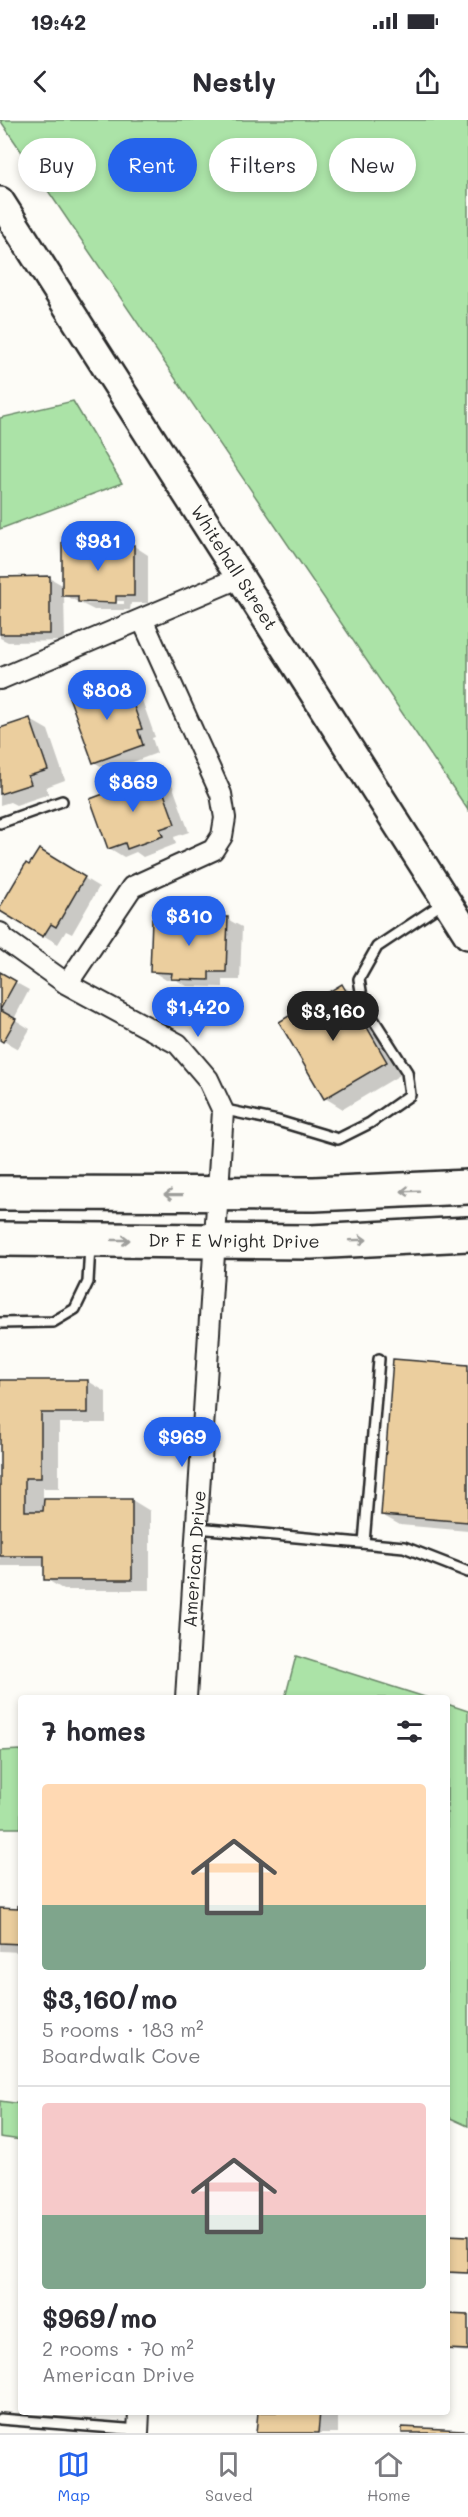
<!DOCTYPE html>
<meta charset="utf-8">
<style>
body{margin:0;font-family:Mali,sans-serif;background:#f7f7f7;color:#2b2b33;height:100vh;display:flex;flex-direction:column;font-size:22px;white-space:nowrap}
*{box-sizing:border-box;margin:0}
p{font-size:20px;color:#7c7c81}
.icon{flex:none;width:33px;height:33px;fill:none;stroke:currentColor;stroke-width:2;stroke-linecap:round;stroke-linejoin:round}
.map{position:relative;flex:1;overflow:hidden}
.details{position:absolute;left:18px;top:1575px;width:432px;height:720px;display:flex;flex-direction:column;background:#fff;border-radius:6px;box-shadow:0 3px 9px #0003}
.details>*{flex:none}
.top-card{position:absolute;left:18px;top:18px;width:432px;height:54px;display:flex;gap:12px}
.price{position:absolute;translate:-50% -51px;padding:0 14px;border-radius:21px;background:#2563eb;color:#fff;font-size:20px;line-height:39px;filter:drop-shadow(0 2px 3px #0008)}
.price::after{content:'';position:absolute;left:50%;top:36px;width:18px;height:14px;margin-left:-9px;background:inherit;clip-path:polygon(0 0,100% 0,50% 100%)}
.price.active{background:#222;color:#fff}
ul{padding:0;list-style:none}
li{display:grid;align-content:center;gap:12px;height:318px;padding:0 24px}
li+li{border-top:2px solid #e1e1e2}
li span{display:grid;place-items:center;height:186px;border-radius:6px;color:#555}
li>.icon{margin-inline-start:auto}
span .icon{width:108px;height:108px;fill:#fffc;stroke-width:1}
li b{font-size:26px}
h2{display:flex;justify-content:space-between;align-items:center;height:72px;padding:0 24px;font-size:26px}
.tag{padding:0 21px;border-radius:27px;background:#fff;box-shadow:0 3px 9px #0003;font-size:21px;line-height:54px}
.tag.active{background:#2563eb;color:#fff}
.status{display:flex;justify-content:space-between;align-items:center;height:42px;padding:0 30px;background:#fff;direction:ltr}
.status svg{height:16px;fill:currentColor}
header{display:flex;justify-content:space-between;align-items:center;height:78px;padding:0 24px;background:#fff;font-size:27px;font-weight:800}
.dock{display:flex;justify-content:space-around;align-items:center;height:84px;border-top:2px solid #e1e1e2;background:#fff;font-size:16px;color:#7c7c81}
.dock a{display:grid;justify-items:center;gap:3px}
.dock .active{color:#2563eb}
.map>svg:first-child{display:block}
.green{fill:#abe3a7;stroke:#6b8769;stroke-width:1.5}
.shadow{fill:#0003;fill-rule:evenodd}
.building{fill:#ebce9e;stroke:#2b2b2b;stroke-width:1.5}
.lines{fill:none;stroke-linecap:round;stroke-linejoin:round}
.lane-casing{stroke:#2b2b2b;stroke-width:14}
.street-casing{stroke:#2b2b2b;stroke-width:24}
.secondary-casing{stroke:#2b2b2b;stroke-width:32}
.highway-casing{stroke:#2b2b2b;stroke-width:38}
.lane{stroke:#fdfcf7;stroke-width:9}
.street{stroke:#fdfcf7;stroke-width:20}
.secondary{stroke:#fdfcf7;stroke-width:27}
.highway{stroke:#fdfcf7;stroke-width:33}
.oneway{stroke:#9e9e9b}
.labels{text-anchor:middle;stroke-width:4.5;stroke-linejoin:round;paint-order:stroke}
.street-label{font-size:18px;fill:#2b2b2b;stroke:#fdfcf7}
</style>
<div class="status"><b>19:42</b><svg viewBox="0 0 49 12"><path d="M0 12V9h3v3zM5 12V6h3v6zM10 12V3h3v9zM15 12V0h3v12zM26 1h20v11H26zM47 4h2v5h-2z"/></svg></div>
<header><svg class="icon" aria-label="back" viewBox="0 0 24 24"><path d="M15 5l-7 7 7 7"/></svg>Nestly<svg class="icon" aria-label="share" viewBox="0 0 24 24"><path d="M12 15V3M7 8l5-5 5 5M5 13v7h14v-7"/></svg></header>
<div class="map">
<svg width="468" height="2313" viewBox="0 0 468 2313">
<rect width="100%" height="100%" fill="#fdfcf7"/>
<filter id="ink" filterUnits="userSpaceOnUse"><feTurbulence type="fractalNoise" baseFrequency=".0167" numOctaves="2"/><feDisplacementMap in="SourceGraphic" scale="12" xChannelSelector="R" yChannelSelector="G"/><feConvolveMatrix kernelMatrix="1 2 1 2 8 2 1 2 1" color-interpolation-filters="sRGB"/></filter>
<g filter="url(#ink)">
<path class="green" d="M0,0H468V690Z
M73,281L122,363L0,409V298Z
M296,1536L428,1578H285Z
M447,1584L468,1591V2006L448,1997L447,1979Z
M21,1630V1708H0V1631Z
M0,1981L21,1984V2020L0,2017Z"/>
<path class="shadow" d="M64,424H118L134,426L148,435V483H131L130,490H94L64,475L65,521L8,522L0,518V458H50L64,466ZM82,481H124V484H88Z
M117,560L132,569L135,576L142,580L155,617L152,618L157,633L109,651L94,642Z
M29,599L48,610L65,660L46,667L49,674L16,685L10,682L0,685V610Z
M157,656L172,664L189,712L174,717L176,724L143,737L136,732L124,737L109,728Z
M39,731L99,767L72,814L66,811L58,824L0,790Z
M227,799L242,807L240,860H223V867L187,866L176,860H166L152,851L171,801Z
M0,854L29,870L14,899L30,909L18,929L0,919Z
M342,866L361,877L405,952L343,989L325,978Z
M468,1247V1411L400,1405L382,1395Z
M0,1261H88L106,1272V1303H59V1368H43V1380H132L150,1391V1470H64L46,1459V1446H0Z
M21,1786V1832L0,1831V1789L19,1790Z
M447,2117L468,2118V2154L447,2153Z
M447,2195L468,2197V2232L447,2230Z
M259,2292H338V2313H258Z"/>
<path class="building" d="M62,422L134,425V476H116V483L78,482V476H62Z
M50,456V514H0V457Z
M118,559L123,573L128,570L142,609L138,610L143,625L93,643L69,577Z
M30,598L48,650L28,656L31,664L0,674V608Z
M157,654L175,704L160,709L163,716L127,729L125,723L108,729L90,679Z
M39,729L85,757L56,807L51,804L43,817L0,791V787L26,743L29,745Z
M169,796L228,797L226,852H209V860L171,859L172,853L150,852L152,799L169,800Z
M0,852L16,861L0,890Z
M342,864L387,942L324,979L279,902Z
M0,890L16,899L3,922L0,920Z
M393,1239L468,1245V1402L381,1395Z
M0,1260H88V1293H41V1358H25V1391H43L44,1379H132V1460H44V1436H0Z
M18,1785H21V1824L0,1823V1788L18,1789Z
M447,2115L468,2116V2153L447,2152Z
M447,2194L468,2195V2230L447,2229Z
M258,2292H320L318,2313H256Z
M402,2307L463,2310V2313H402Z"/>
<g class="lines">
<defs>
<path id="lane" d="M0,703L62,681
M221,989L278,1001L338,1019L370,1003L410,975L407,952L363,883L359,859L377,827L443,783
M0,1203L53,1202L75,1189L88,1162L90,1125
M197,1408L404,1427L468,1452
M364,1423L379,1239
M0,2299L138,2310"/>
<path id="street" d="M0,559L241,457
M0,813L4,819L67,864L178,924L208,959L223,991L186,1578
M67,864L132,767L213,730L222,716L225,698L221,674L142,499
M138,2313L139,2292"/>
<g id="secondary">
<path id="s1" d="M0,81L468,815"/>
</g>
<g id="highway">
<path d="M0,1073L314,1074L468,1067"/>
<path id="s2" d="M0,1119L311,1122L468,1114"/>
</g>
</defs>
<use href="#lane" class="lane-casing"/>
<use href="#street" class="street-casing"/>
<use href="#secondary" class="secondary-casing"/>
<use href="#highway" class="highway-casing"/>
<use href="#lane" class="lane"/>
<use href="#street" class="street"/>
<use href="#secondary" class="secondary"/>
<use href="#highway" class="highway"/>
</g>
<defs><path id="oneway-shaft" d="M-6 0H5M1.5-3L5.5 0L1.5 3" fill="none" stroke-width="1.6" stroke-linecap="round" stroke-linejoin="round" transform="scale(1.5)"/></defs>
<g class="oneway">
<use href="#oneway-shaft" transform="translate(410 1071) rotate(178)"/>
<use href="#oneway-shaft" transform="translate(173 1075) rotate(-179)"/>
<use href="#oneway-shaft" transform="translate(121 1120)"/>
<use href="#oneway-shaft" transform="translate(358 1120) rotate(-2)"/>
</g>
</g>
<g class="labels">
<g class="street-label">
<text dy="6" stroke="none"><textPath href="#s1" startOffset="435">Whitehall Street</textPath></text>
<text dy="6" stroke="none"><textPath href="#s2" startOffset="234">Dr F E Wright Drive</textPath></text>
<text transform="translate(195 1439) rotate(-86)" y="6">American Drive</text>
</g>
</g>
</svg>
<b class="price" style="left:98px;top:452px">$981</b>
<b class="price" style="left:107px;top:601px">$808</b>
<b class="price" style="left:133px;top:693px">$869</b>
<b class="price" style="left:189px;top:827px">$810</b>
<b class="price" style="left:198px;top:918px">$1,420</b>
<b class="price active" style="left:333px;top:922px">$3,160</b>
<b class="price" style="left:182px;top:1348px">$969</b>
<div class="top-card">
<a class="tag">Buy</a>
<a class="tag active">Rent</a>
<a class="tag">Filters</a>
<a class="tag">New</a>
</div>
<section class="details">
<h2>7 homes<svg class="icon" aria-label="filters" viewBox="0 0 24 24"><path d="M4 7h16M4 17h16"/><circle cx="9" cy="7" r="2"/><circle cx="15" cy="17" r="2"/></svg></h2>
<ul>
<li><span style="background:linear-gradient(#ffd9b3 65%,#7fa58c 0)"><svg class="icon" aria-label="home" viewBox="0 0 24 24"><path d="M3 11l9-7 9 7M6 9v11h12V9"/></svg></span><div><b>$3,160/mo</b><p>5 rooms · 183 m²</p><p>Boardwalk Cove</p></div></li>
<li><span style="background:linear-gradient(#f6c9c9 60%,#7fa58c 0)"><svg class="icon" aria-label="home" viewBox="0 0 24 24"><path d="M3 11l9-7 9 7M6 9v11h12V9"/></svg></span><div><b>$969/mo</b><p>2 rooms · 70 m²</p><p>American Drive</p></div></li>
</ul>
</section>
</div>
<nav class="dock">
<a class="active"><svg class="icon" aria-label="map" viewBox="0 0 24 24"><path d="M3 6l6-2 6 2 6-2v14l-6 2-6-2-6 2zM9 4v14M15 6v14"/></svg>Map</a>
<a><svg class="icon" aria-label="saved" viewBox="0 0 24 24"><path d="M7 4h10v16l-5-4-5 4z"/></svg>Saved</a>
<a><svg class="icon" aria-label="home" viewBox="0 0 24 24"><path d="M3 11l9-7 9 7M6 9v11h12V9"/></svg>Home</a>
</nav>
